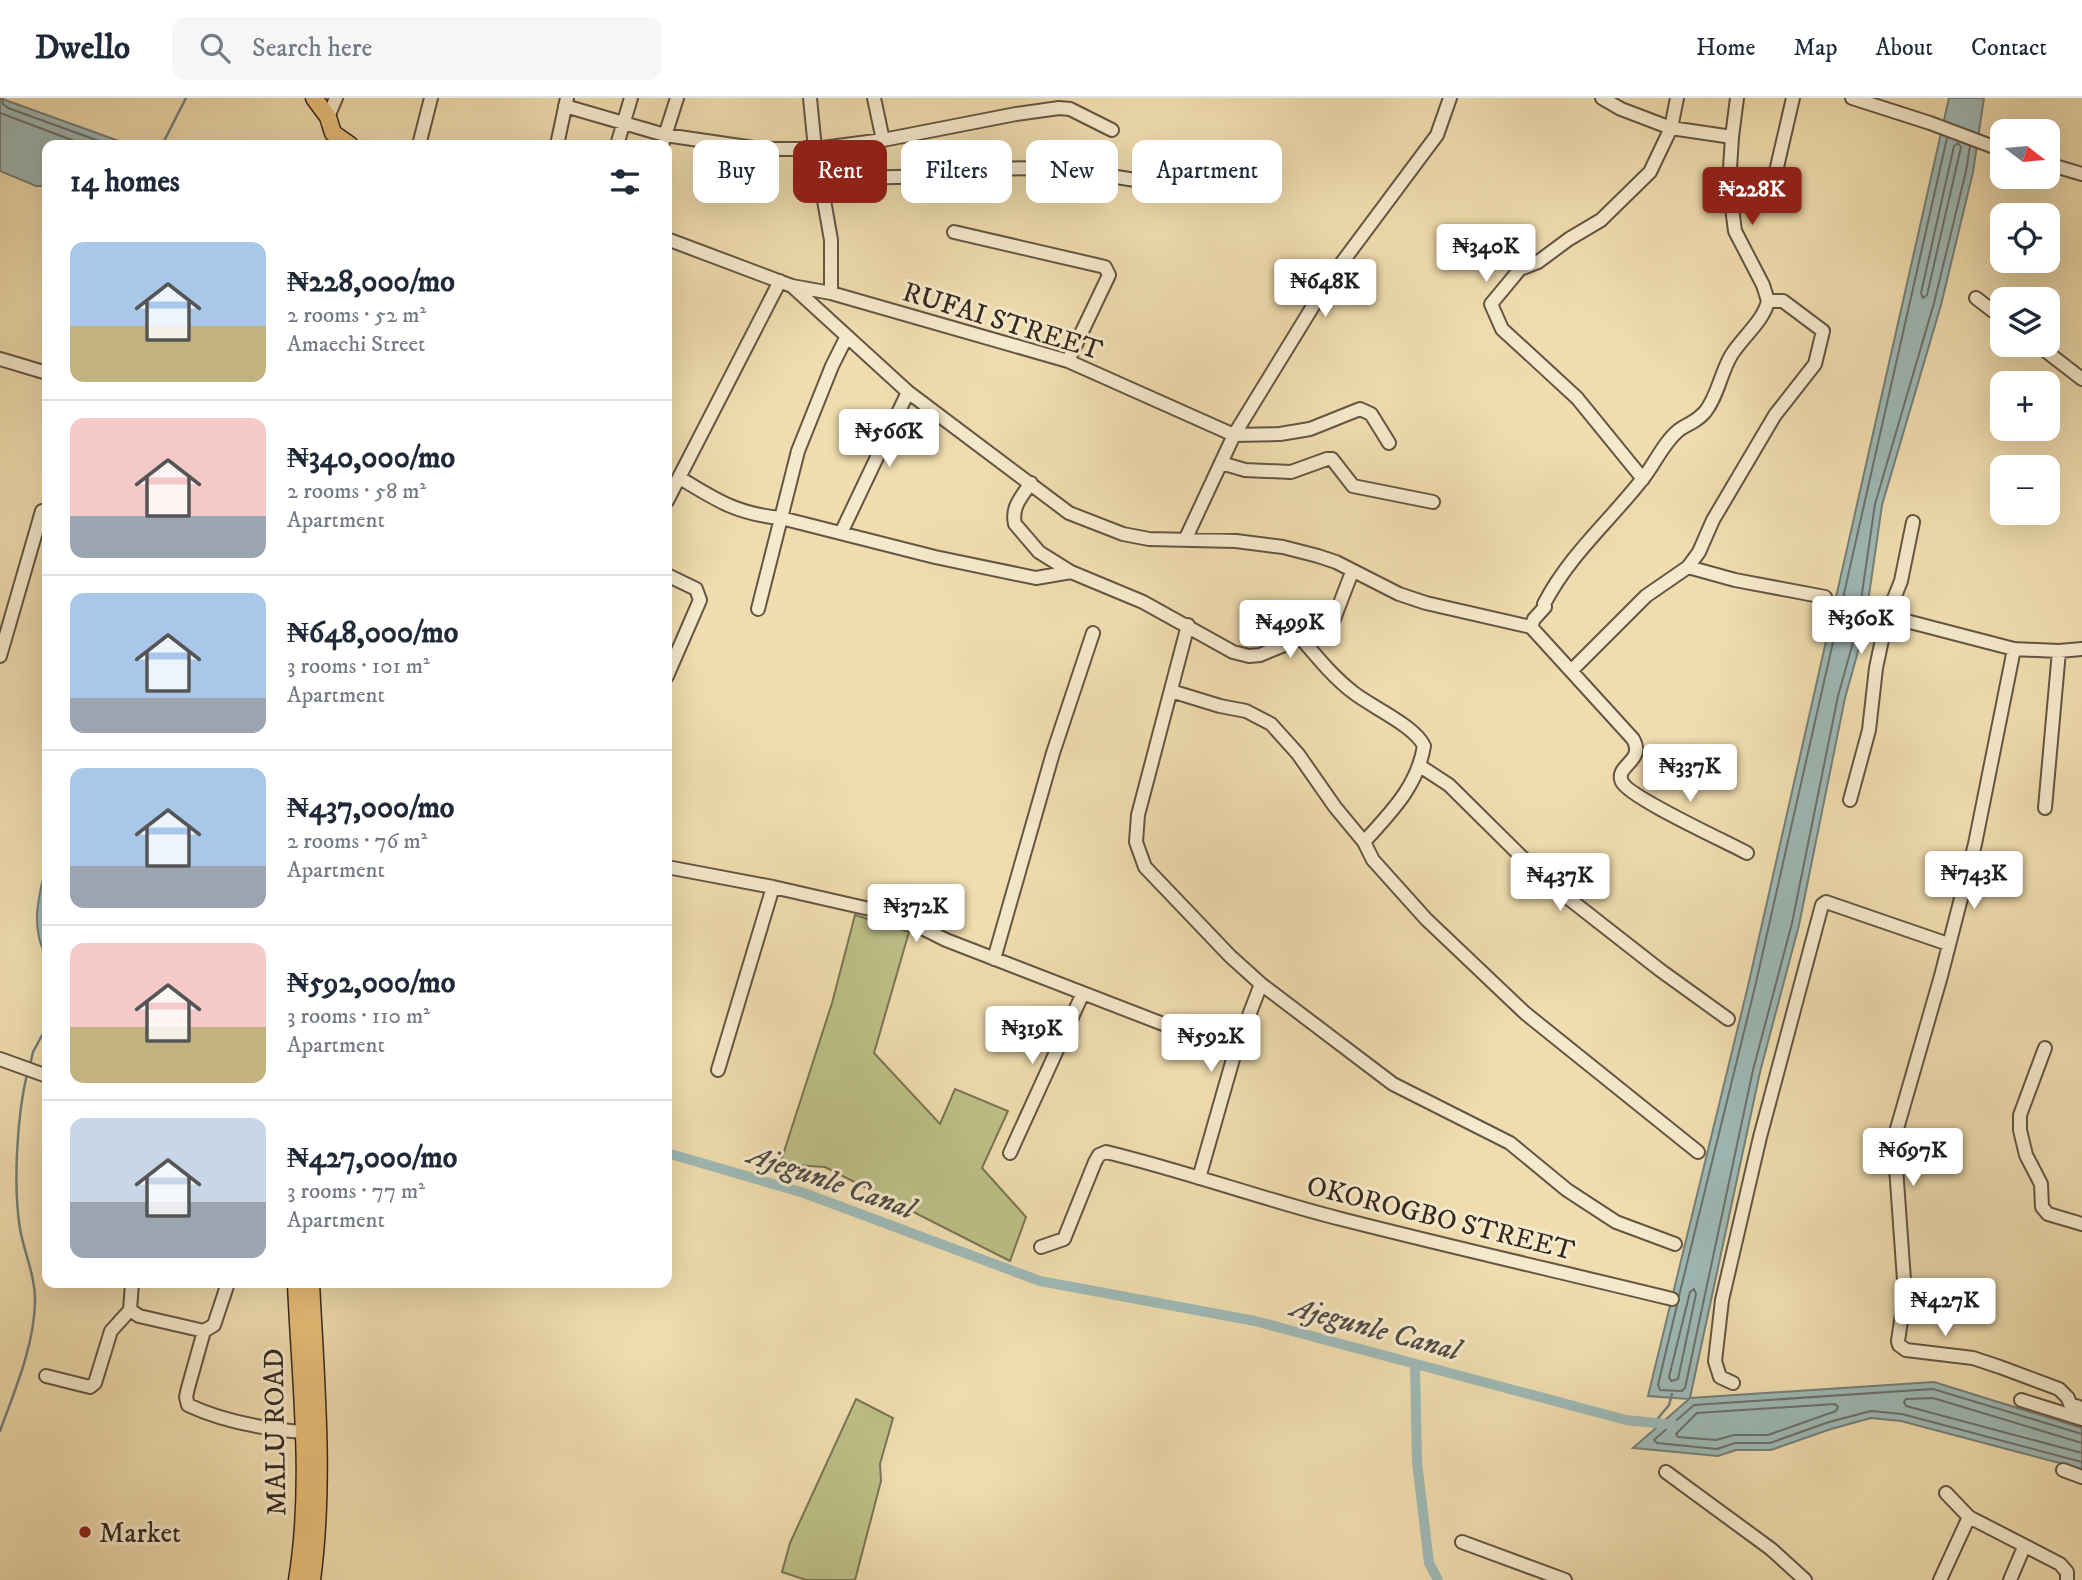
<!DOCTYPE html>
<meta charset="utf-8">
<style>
body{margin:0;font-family:"IM FELL DW Pica",serif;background:#f6f6f7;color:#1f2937;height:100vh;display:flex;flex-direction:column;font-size:26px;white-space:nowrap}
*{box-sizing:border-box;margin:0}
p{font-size:23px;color:#747a83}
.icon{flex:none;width:38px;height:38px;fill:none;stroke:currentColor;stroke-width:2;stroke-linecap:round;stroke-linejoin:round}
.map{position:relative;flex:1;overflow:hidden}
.panel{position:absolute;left:42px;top:42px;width:630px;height:1148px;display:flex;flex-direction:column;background:#fff;border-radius:14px;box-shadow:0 7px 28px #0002}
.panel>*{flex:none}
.top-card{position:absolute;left:693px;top:42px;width:665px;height:63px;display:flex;gap:14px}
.needle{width:46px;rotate:106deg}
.buttons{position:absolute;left:1990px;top:21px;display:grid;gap:14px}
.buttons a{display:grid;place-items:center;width:70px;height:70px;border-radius:14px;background:#fff;box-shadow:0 7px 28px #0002;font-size:35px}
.price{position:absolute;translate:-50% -60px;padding:0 16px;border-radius:7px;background:#fff;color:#222;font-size:23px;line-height:46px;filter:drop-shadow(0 2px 4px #0008)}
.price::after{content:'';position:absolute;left:50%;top:42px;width:21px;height:16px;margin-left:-10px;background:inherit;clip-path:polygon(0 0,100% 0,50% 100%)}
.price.selected{background:#8f2418;color:#fff}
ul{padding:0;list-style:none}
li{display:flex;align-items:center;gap:21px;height:175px;padding:0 28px}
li+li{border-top:2px solid #e0e1e3}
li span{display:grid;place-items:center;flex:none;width:196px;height:140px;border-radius:14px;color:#555}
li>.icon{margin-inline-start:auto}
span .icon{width:84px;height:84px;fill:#fffc;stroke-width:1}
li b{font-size:30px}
h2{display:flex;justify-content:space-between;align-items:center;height:84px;padding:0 28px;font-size:30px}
.tag{padding:0 24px;border-radius:14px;background:#fff;box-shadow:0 7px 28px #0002;font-size:24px;line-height:63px}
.tag.selected{background:#8f2418;color:#fff}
header{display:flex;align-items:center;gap:42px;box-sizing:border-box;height:98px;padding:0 35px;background:#fff;border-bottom:2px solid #e0e1e3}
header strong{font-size:33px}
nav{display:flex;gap:38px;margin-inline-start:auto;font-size:24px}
.search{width:490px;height:63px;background:#f6f6f7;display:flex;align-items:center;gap:18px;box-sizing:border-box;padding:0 24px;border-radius:14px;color:#747a83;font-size:26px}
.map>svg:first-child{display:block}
.green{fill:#bdc088;stroke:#797454;stroke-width:2}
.water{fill:#9eb9b6;stroke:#747f7a;stroke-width:2}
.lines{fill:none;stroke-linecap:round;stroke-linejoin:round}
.shore{stroke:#6a706b;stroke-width:2}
.stream{stroke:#747f7a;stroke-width:2.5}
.canal{stroke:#9eb9b6;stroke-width:10}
.minor-casing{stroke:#645544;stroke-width:16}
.major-casing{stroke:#352820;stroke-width:19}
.minor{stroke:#f5e9cb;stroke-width:12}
.major{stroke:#e8be78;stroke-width:16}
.poi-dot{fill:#8f2418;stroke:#f5e9cb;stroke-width:2.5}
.labels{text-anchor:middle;stroke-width:6;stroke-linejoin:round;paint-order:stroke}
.street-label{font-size:28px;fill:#352820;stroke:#f5e9cb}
.poi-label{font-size:28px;fill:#352820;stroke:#f5e9cb;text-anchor:start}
.water-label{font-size:30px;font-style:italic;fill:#4f4c46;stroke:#f5e9cb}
</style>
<header>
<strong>Dwello</strong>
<div class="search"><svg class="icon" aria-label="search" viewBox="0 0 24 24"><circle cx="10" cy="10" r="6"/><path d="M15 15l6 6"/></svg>Search here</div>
<nav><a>Home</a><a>Map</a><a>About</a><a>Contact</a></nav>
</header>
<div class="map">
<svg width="2082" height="1482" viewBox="0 0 2082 1482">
<rect width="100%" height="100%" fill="#f0ddaf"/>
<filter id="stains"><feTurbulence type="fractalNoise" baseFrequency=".00286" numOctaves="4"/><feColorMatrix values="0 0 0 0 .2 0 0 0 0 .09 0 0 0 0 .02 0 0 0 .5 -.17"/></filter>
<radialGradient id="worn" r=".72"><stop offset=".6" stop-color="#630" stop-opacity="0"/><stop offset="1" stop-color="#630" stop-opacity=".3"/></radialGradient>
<path class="green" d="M855,817L909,834L874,955L940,1026L955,991L1008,1013L982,1070L1026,1119L1010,1163L825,1069L780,1066L832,905Z
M856,1301L893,1320L880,1366L881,1383L855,1482H806L782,1474L790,1445Z"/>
<path class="water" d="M0,0L8,3L130,47H47V88H36L0,73Z
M1949,0H1984L1973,74L1941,207L1882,407L1864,532L1845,600L1799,827L1760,974L1690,1300L1934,1284L2082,1330V1371L1901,1323L1871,1320L1831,1331L1771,1352H1736L1718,1358L1633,1350L1689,1301L1648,1298L1748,888Z
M47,764V860C29,829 39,797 47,764Z"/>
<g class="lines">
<path class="shore" d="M2,0L3,6L8,10L110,47
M0,15L85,47
M1958,45L1961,49L1927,197L1923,200L1921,195L1954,48Z
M1694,1191L1696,1196L1678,1281L1671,1283L1669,1279L1690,1194Z
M1679,1198L1755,889L1947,40
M1677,1207L1658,1287L1660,1292L1682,1293L1685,1290L1753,972L1792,825L1838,598L1857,530L1875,406L1934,205L1966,73L1970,48
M1835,1306L1838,1309L1836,1313L1768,1337H1734L1716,1342L1678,1339L1676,1336L1697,1315Z
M2082,1336L1933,1291L1694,1307L1654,1342L1657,1345L1717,1351L1735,1345H1770L1829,1324L1871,1313L1902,1316L2082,1364
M2082,1345L1933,1300L1906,1301L1904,1304L1906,1308L2082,1355"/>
<path class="stream" d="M162,47L186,0
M30,967L33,954L47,928
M1654,1325L1669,1307L1672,1296
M0,1333C15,1292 34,1248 35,1204C36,1180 24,1154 20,1131C13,1088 17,1018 27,976"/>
<path class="canal" d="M667,1055L804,1095L1040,1183L1255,1223L1626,1322L1674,1327
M1415,1266L1417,1364L1429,1465L1438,1482"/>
<defs>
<path id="minor" d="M810,0L815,51L831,142V195
M874,0L883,42
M1602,0L1621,11L1671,30L1732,39
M1852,0L1930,25L2002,52
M565,8L665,37L761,51H815L883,42L1016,16L1059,10L1070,11L1112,32
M328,19L336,0
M419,47L431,0
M557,47L567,0
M617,47L631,0
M662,47L677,0
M2048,66L2082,76
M1777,69L1793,0
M821,81L932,78L986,70L1067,71L1160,86
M954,134L1105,169L1109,177L1068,263
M667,141L792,188L831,195L1068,263L1234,337L1280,336L1310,331L1360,311L1371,316L1389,345
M792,188L908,294L1069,415L1123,436L1149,441L1236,443L1283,449L1318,458L1336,464L1399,496L1426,505L1531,529L1633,641C1646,664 1614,667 1622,684C1630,700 1727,744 1747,755
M1976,200L2002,220
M2038,247L2082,281
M0,261L47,275
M1221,365L1245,372L1291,374L1327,361H1332L1353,388L1433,404
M680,380C716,402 737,416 781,420L935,459L1036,480L1071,474
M1643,381L1577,300L1502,231L1491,206L1520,171L1538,164L1569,141L1601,122L1650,74L1671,30L1677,0
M1031,385C1022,398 1011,409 1015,426L1039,454L1071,474L1143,504L1233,554L1249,558L1260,557L1289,545L1313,530L1334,521L1352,474
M667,403L780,183
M841,435L908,294
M1185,442L1234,337L1329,182L1437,37L1450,0
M1688,469L1699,454L1713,422L1775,317L1815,266L1823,233L1783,203H1768L1763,187L1735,133L1729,86L1732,39L1737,0
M667,477L696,491L700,502L667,578
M758,511L798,353L832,268L847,238
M1887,518L2014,551L2059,553L2082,551
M1188,527L1138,717L1136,744L1145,769L1230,858L1261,886L1393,986L1510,1045L1567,1092L1616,1124L1675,1146
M1531,529L1534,521L1545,509L1544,506C1570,456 1610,423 1644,379C1655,365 1664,344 1679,332C1690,324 1694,326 1705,314C1718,298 1721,273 1732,256C1743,239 1764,222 1768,203
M1300,539C1317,559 1333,579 1354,595C1372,609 1415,628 1424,648C1417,689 1391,714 1364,744
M2014,551L1975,746L1941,878L1894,1041L1905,1196L1898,1243L1899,1247L1906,1252L1973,1260L2000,1269L2059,1291L2068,1300L2070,1306L2082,1310
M0,558L42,413
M1572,572L1646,498L1688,469L1735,482L1825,499
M1171,593L1220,608L1246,613L1271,626L1298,656L1335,709L1364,744L1373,762L1426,821L1525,915L1698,1054
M1420,668L1449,687L1545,782L1660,872L1728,921
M1850,702L1869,632L1876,570L1887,518L1901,483L1913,424
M2045,710L2059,553
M667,769L773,789L896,817L946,842L1163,926
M994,861L1053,655L1093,535
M2045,950L2020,1017V1032L2026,1057L2041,1086L2042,1109L2048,1116L2082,1126
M0,961L47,978
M718,972L773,789
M1010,1055L1083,895
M1199,1080L1235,954L1261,886
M1041,1149L1064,1141L1095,1064L1099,1057L1106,1054C1185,1073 1262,1101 1341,1121C1451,1149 1561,1174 1672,1201
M132,1185L130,1212L139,1218L204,1233L188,1290L186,1299L188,1307C224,1324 265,1331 304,1334
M204,1233L214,1227L228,1185
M46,1278L90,1289L95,1285L111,1233L130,1212
M1733,1285L1720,1279L1715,1263L1722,1202L1760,1039L1822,807L1826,804L1948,846
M2021,1302L2082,1321
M2063,1372L2082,1379
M1666,1374L1771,1451L1805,1482
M1946,1395L1969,1419L2060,1466L2067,1474V1482
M1462,1444L1565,1482
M1940,1482L1969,1419
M2010,1482L2024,1449"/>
<path id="major" d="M314,0L328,19L333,35L350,47
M296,1185C300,1283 313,1384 297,1482
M311,1185C316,1284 325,1384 312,1482"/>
</defs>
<use href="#minor" class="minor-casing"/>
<use href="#major" class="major-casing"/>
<use href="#minor" class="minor"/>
<use href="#major" class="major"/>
</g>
<circle class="poi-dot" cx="85" cy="1434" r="7"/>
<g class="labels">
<g class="street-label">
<text transform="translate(1003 222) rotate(17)" y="10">RUFAI STREET</text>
<text transform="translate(1441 1119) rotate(14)" y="10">OKOROGBO STREET</text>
<text transform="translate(274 1334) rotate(-91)" y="10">MALU ROAD</text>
</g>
<g class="poi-label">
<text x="99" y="1444">Market</text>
</g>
<g class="water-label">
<text transform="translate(832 1083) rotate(19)" y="10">Ajegunle Canal</text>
<text transform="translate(1376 1230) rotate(15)" y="10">Ajegunle Canal</text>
</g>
</g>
<rect width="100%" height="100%" filter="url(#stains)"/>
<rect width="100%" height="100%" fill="url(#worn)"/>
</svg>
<div class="buttons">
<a><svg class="needle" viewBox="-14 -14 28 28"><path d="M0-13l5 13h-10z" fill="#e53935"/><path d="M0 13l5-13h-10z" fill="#747a83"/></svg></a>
<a><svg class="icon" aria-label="locate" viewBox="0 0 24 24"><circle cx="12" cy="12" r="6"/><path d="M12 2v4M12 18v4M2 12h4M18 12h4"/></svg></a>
<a><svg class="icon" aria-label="layers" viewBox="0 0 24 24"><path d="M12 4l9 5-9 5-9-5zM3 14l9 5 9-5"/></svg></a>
<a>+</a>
<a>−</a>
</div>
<b class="price selected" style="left:1752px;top:129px">₦228K</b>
<b class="price" style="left:1486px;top:186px">₦340K</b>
<b class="price" style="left:1325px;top:221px">₦648K</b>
<b class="price" style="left:889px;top:371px">₦566K</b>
<b class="price" style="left:1861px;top:558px">₦360K</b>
<b class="price" style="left:1290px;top:562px">₦499K</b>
<b class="price" style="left:1690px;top:706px">₦337K</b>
<b class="price" style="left:1974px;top:813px">₦743K</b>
<b class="price" style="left:1560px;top:815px">₦437K</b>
<b class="price" style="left:916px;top:846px">₦372K</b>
<b class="price" style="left:1032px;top:968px">₦319K</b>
<b class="price" style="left:1211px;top:976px">₦592K</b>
<b class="price" style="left:1913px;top:1090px">₦697K</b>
<b class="price" style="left:1945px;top:1240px">₦427K</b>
<div class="top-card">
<a class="tag">Buy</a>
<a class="tag selected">Rent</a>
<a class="tag">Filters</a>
<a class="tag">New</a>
<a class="tag">Apartment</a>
</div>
<section class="panel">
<h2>14 homes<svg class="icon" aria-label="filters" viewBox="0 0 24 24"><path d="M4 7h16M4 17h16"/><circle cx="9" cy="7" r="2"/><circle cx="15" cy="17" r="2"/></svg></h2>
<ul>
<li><span style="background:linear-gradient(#a9c7e8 60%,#c2b280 0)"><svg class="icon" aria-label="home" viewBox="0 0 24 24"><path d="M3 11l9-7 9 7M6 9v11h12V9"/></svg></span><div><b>₦228,000/mo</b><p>2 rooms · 52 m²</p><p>Amaechi Street</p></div></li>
<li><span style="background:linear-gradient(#f6c9c9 70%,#9aa5b1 0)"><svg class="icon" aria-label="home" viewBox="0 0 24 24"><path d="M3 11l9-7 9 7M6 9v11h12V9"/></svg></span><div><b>₦340,000/mo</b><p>2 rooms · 58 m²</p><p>Apartment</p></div></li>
<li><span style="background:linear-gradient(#a9c7e8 75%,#9aa5b1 0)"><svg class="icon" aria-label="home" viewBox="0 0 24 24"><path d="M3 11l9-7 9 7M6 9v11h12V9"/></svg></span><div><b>₦648,000/mo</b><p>3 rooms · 101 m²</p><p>Apartment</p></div></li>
<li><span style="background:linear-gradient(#a9c7e8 70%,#9aa5b1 0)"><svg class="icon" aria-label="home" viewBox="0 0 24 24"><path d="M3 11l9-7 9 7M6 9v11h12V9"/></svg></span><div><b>₦437,000/mo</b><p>2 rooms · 76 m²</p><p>Apartment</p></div></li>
<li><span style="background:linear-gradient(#f6c9c9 60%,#c2b280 0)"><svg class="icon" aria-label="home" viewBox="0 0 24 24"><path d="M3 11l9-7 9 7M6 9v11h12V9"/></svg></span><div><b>₦592,000/mo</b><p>3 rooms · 110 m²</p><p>Apartment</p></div></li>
<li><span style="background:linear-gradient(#c9d6e8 60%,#9aa5b1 0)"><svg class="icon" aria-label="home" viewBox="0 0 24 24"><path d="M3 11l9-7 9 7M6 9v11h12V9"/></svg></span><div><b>₦427,000/mo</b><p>3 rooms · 77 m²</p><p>Apartment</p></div></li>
</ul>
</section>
</div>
